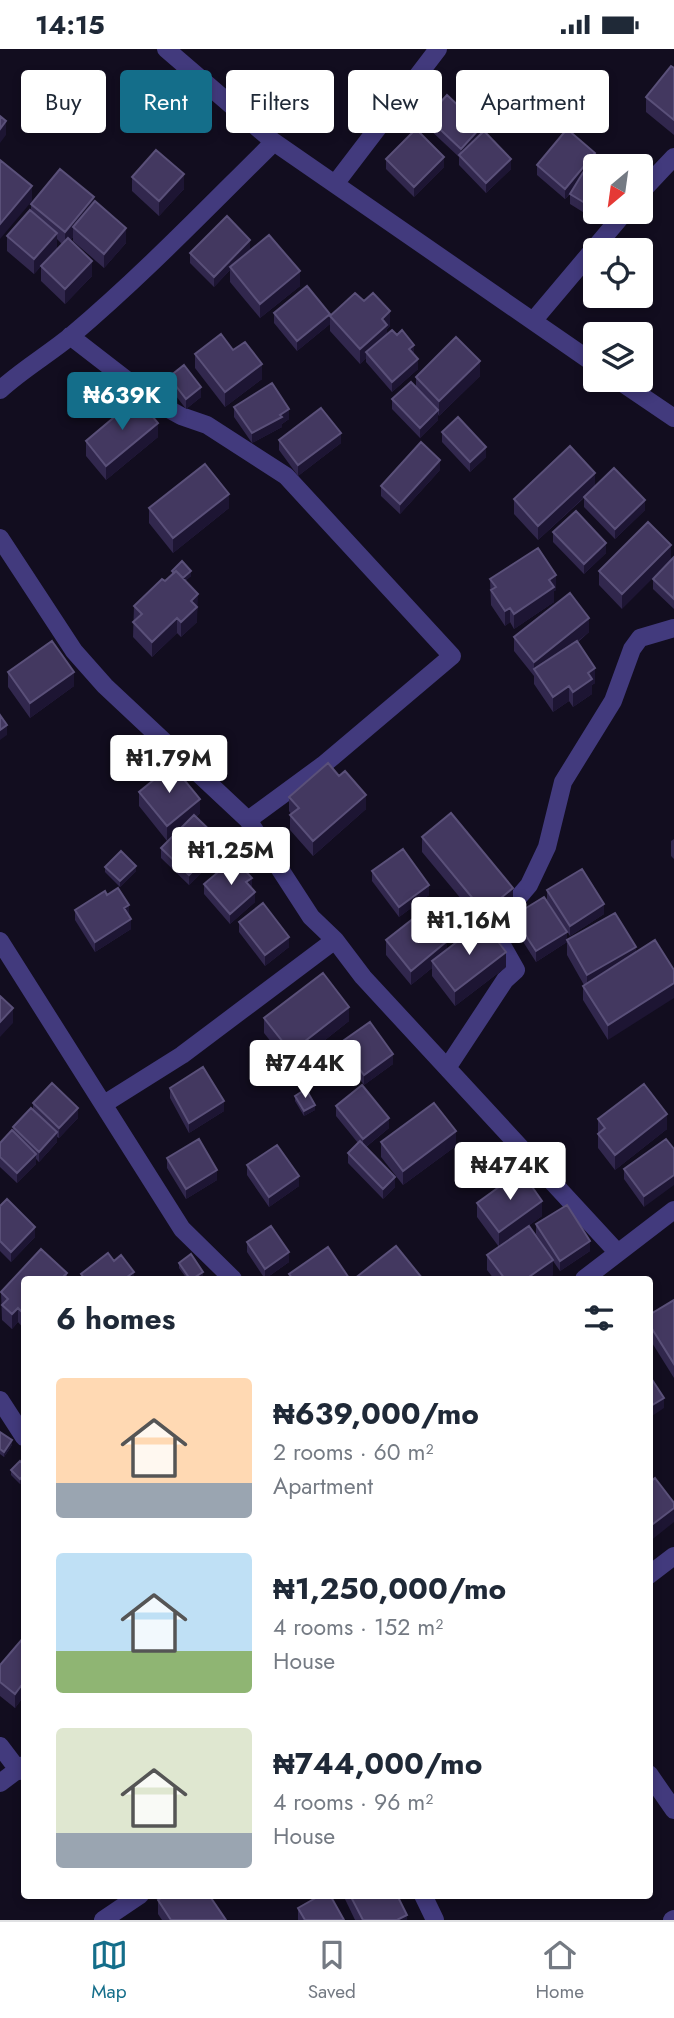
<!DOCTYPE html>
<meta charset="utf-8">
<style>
body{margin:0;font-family:Jost,sans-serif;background:#f6f6f7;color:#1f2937;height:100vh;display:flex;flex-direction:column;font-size:26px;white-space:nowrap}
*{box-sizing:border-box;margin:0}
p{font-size:23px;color:#747a83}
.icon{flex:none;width:38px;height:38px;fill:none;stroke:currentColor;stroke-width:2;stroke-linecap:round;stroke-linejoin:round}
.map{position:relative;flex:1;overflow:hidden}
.sheet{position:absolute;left:21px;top:1227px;width:632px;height:623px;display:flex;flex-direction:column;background:#fff;border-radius:7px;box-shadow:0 4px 10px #0003}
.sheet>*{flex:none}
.guide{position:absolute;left:21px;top:21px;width:634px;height:63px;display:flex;gap:14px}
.needle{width:46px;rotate:209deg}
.controls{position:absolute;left:583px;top:105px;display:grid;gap:14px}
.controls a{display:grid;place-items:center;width:70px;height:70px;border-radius:7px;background:#fff;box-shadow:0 4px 10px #0003;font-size:35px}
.price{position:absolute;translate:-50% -60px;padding:0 16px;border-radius:7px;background:#fff;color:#222;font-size:23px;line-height:46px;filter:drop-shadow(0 2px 4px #0008)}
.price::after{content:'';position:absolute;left:50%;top:42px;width:21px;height:16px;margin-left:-10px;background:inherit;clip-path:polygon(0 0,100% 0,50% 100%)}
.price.current{background:#146e8a;color:#fff}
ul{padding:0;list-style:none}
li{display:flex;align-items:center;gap:21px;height:175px;padding:0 35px}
li span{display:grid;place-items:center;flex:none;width:196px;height:140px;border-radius:7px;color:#555}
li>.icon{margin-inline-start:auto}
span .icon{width:84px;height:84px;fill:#fffc;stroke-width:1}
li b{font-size:30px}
h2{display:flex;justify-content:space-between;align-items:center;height:84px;padding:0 35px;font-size:30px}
.chip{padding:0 24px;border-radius:7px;background:#fff;box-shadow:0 4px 10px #0003;font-size:24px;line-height:63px}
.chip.current{background:#146e8a;color:#fff}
.status{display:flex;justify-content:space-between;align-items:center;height:49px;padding:0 35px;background:#fff;direction:ltr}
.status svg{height:19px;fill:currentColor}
.menu{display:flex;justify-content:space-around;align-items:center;height:98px;border-top:2px solid #e0e1e3;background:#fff;font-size:19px;color:#747a83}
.menu a{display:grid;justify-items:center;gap:4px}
.menu .current{color:#146e8a}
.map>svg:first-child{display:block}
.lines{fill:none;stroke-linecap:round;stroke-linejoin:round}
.minor{stroke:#423a7d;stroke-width:18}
.wall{fill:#31274d}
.shaded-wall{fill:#1d1533}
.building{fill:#433860;stroke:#5a5079;stroke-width:2}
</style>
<div class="status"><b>14:15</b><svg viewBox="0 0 49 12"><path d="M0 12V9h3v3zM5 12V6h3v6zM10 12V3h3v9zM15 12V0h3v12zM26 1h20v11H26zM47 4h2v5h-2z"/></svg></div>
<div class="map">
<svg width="674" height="1871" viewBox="0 0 674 1871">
<rect width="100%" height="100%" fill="#120d1f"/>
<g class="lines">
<path class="minor" d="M166,0L274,93L595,315
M335,135L438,0
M640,144L674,108
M533,272L625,163
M70,287L154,352L181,367L207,376L286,427L452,607L323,716L248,771L311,868L335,891L182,1006L104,1055
M618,331L674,369
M0,341C23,320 49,305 72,286C143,226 208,158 274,93
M0,489L74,602L105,637L248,771
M335,891L363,928L618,1204
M0,892L182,1180L233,1230
M447,1019L505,931L516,921L494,882L495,876L529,836L547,798L563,733L613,652L632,600L640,589L674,579
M584,1230L674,1161
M0,1351L24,1388
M649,1526L674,1507
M0,1697L19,1722
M649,1725L674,1761
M0,1734L24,1716
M423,1846L435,1871
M103,1871L140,1846
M672,1871L674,1870"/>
</g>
<path class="wall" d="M674,19V86L646,63V48Z
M427,68L481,85L511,120L486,144L459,116V108L427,78Z
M386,110L444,118L414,148L386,120Z
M595,114L587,124L595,128V163H605L599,173L570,155V145L565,150L537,126V116Z
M132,128L184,140L159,167L132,142Z
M94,153L126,194L104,219L73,192V188L70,191L92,227L65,255L41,232V217L62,195L57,190V199L34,225L7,202V187L31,162V155Z
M250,201L246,205L300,237L260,269L230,233V221L214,238L190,214V204Z
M364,252L390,277L387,280V285L414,306L418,320L392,343L366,313V309L360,315L330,282V275L297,302L274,274V264L330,267Z
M195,305L262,330L225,358L195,319Z
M480,327L439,367L438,365V371L420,389L392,360V350L416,338V328Z
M169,328L201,348L186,360L169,338Z
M234,358L289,370L282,375V378L252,394L234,368Z
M442,383L486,408L470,423L442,393Z
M158,388L106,431L86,407V392Z
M279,391L341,394L298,427L279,401Z
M440,421L400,465L381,447V437Z
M595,438L645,461L615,490L584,458V449L538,491L514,465V450Z
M149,459H229L173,504L149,474Z
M648,473L622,560L599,536V522Z
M553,483L606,504L584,525L553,493Z
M674,508V560L653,540V530Z
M172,522L191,527L185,532L198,559L197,561V573L181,588L177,584L152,608L133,588L134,557L165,532L172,526Z
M490,530L556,541L554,542V553L514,580L510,573L505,577L491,556Z
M589,583L578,593L595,634L592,636V645L573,658L569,652L553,663L534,635V627L514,602V588Z
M8,623L74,637L30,669L8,638Z
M139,743L200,764L196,768L222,803L189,836L161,809V799L173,787L167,792L139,757Z
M289,748L366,760L313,807L290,781V766L291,765L289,762Z
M422,788L513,854L486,876L506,918L455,957L432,927V919L411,936L386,906V891L447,900L482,875L422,803Z
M674,790V810L671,807V792Z
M105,818L136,822L120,838L105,823Z
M372,822L429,846L399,868L372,832Z
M204,835L252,839L255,853L230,875L204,845Z
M547,841L604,865L570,887L547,851Z
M107,846L129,866L131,880L95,903L75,871V861Z
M615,864L608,991L583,951V937L584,936L567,906V891Z
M513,867L567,893L536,913L513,877Z
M239,873L289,898L265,917L239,883Z
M264,969L349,972L291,1018L264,984Z
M340,994L393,1015L364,1036L340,1004Z
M170,1039L224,1062L189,1084L170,1049Z
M295,1047L315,1061L304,1067L295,1052Z
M33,1054L78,1069L59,1089L57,1088V1093L39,1113L36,1110V1115L17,1134L0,1118V1094L13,1082V1078L33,1060Z
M336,1057L389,1079L366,1098L395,1138L383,1150L348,1114V1104L358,1094L336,1067Z
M598,1070L667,1080L615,1121L598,1099Z
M381,1093L456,1097L403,1136L381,1108Z
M674,1100L644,1158L624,1130V1120Z
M167,1109L217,1131L186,1150L167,1119Z
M247,1116L299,1137L269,1158L247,1126Z
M477,1154L542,1167L499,1198L477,1168Z
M0,1157L35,1188L11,1213L0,1202Z
M536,1175L590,1202L560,1222L553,1212V1226L547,1230H494L487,1221V1206L549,1205L536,1185Z
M247,1193L289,1213L265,1230L247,1203Z
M41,1200L67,1224V1230H24V1280L18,1273L12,1280L2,1271L1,1243Z
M179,1214L203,1228L200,1230H187L179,1219Z
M674,1251V1329L649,1289V1266Z
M0,1383L12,1396L4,1408L0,1405Z
M24,1416V1431L20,1435L11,1426V1421Z
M24,1588V1654L21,1651L15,1659L0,1647V1616Z
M343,1846H397L407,1871H355Z
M158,1851L226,1871H162L158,1865Z
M298,1859L344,1871H298Z"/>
<path class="shaded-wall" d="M6,72V86L0,94V80Z
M481,78V88L461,107V100Z
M595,104V114L565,150V140Z
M444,108V118L414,148V138Z
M511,110V120L486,144V134Z
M184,125V140L159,167V152Z
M32,137V152L0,190V175Z
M94,148V163L73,178V188L65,198V183Z
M599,163H605L599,173Z
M126,179V194L104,219V205Z
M57,184V199L34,225V210Z
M250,191V201L232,220L230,218V221L214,238V228Z
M92,212V227L65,255V240Z
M300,222V237L260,269V255Z
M390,262V277L387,280V290L366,303V309L360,315V300L382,270Z
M330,265V275L297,302V292Z
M414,296V306L409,300Z
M418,310V320L392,343V333Z
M480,312V327L439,367V352Z
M262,315V330L225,358V343Z
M201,338V348L186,360V350Z
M289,360V370L282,375V378L252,394V384Z
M438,361V371L420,389V379Z
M158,374V388L106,431V417Z
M341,384V394L298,427V416Z
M486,398V408L470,423V413Z
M440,411V421L400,465V455Z
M595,424V438L538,491V477Z
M229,445V459L173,504V489Z
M645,451V461L615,490V480Z
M606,494V504L584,525V515Z
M671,496V511L622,560V545Z
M191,522V527L180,536V531Z
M556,526V541L554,542V553L514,580V565L549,531Z
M198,545L197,573L181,588V573L191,552Z
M510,559V573L505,577V562Z
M177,569V584L152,608V593Z
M589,569V583L537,625L534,620V627V613Z
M595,619V634L592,636V645L573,658V643L588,624Z
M74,623V637L30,669V654Z
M569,637V652L553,663V648Z
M7,676V686L0,691V681Z
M366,746V760L313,807V792Z
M200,750V764L167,792V777Z
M222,793V803L189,836V826Z
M136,817V822L120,838V832Z
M252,829V839L246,833Z
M429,836V846L399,868V858Z
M513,839V854L484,878V863Z
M255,843V853L230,875V865Z
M604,855V865L570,887V877Z
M129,856V866L124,869V859Z
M131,870V880L95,903V893Z
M567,883V893L536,913V902Z
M289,888V898L265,917V906Z
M447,892V907L432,912V919L411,936V922Z
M636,898V913L587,941V926Z
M506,903V918L455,957V942Z
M674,934V949L608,991V976Z
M349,958V972L291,1018V1003Z
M13,959V974L0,988V973Z
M393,1005V1015L364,1036V1026Z
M224,1052V1062L189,1084V1074Z
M315,1056V1061L304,1067V1062Z
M78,1059V1069L59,1089V1079Z
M667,1065V1080L615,1121V1106Z
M389,1069V1079L363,1100V1090Z
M456,1082V1097L403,1136V1122Z
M57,1083V1093L39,1113V1103Z
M36,1105V1115L17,1134V1124Z
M217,1121V1131L186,1150V1140Z
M674,1126V1136L644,1158V1147Z
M299,1127V1137L269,1158V1148Z
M395,1128V1138L383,1150V1140Z
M542,1152V1167L499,1198V1183Z
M35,1178V1188L11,1213V1203Z
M590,1192V1202L560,1222V1212Z
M289,1203V1213L265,1230V1220Z
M553,1211V1226L547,1230H526Z
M134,1223V1230H127V1228Z
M203,1223V1228L200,1230H192Z
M18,1259V1273L12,1280V1265Z
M664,1349V1359L649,1369V1358Z
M12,1391V1396L4,1408V1403Z
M24,1426V1431L20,1435V1430Z
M674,1459V1473L649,1493V1478Z
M21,1637V1651L15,1659V1645Z
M407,1866V1871H397Z"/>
<path class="building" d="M671,17L674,19V71L646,48Z
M447,46L481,78L461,100L427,68Z
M0,67L6,72L0,80Z
M416,80L444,108L414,138L386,110Z
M567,80L595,104L565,140L537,116Z
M484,82L511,110L486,134L459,106Z
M156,101L184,125L159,152L132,128Z
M0,111L32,137L0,175Z
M60,120L94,148L65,183L31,155Z
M584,122L595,128V160L570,145Z
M95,152L126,179L104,205L73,178Z
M30,161L57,184L34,210L7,187Z
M227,167L250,191L214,228L190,204Z
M269,186L300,222L260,255L230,218Z
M68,189L92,212L65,240L41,217Z
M307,237L330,265L297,292L274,264Z
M355,244L364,252L373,244L390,262L382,270L387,276L360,300L330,267Z
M392,281L397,286L402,281L414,296L409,300L418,310L392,333L366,303Z
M221,285L233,301L245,293L262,315L225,343L195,305Z
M456,288L480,312L439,352L416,328Z
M184,316L201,338L186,350L169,328Z
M411,333L438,361L420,379L392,350Z
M272,334L289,360L280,366L282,368L252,384L234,358Z
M137,349L158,374L106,417L86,392Z
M321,359L341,384L298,416L279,391Z
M458,368L486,398L470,413L442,383Z
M421,393L440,411L400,455L381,437Z
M570,397L595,424L538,477L514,450Z
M205,415L229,445L173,489L149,459Z
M614,419L645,451L615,480L584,448Z
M576,462L606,494L584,515L553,483Z
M648,473L671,496L622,545L599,522Z
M538,499L556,526L549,531L554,538L514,565L510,559L505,562L491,541L496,538L490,530Z
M674,508V550L653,530Z
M182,512L191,522L183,529L176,522L174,524L172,522Z
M176,522L198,545L191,552L197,558L181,573L177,569L152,593L133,573L142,565L134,557L162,530L165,532Z
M570,544L589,569L534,613L514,588Z
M52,592L74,623L30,654L8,623Z
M577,592L595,619L588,624L592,630L573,643L569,637L553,648L534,620Z
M0,666L7,676L0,681Z
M328,714L339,727L345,722L366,746L313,792L290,766L299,759L289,748Z
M172,716L200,750L167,777L139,743Z
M451,764L513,839L484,863L422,788Z
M194,766L222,793L189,826L161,799Z
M403,800L429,836L399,858L372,822Z
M121,802L136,817L120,832L105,818Z
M230,813L236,821L241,817L252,829L246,833L255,843L230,865L204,835Z
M582,820L604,855L570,877L547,841Z
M118,839L129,856L124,859L131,870L95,893L75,861L105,842L107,846Z
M544,848L567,883L536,902L513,867Z
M263,854L289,888L265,906L239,873Z
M423,862L447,892L411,922L386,891Z
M615,864L636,898L587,926L567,891Z
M483,873L506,903L455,942L432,912Z
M655,891L674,921V934L608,976L583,937Z
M323,924L349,958L291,1003L264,969Z
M0,947L13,959L0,973Z
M370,973L393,1005L364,1026L340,994Z
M203,1018L224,1052L189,1074L170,1039Z
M52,1034L78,1059L59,1079L33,1054Z
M644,1035L667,1065L615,1106L598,1085L605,1079L598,1070Z
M362,1036L389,1069L363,1090L336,1057Z
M306,1040L315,1056L304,1062L295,1047Z
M434,1054L456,1082L403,1122L381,1093Z
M31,1059L57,1083L39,1103L13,1078Z
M12,1081L36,1105L17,1124L0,1108V1094Z
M199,1090L217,1121L186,1140L167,1109Z
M666,1090L674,1100V1126L644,1147L624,1120Z
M360,1092L395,1128L383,1140L348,1104Z
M277,1096L299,1127L269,1148L247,1116Z
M521,1122L542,1152L499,1183L477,1154Z
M7,1150L35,1178L11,1203L0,1192V1157Z
M567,1156L590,1192L560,1212L536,1175Z
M271,1177L289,1203L265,1220L247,1193Z
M529,1177L553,1211L526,1230H505L487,1206Z
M396,1197L422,1229L421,1230H354Z
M328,1198L349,1229L347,1230H293L289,1225Z
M41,1200L67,1224L61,1230H24V1265L18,1259L12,1265L2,1256L8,1250L1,1243Z
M108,1204L114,1212L121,1206L134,1223L127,1228L128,1230H85L81,1225Z
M191,1205L203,1223L192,1230H190L179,1214Z
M674,1251V1315L649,1275V1266Z
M649,1326L664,1349L649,1358Z
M0,1383L12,1391L4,1403L0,1400Z
M20,1412L24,1416V1426L20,1430L11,1421Z
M655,1429L674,1454V1459L649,1478V1434Z
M24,1588V1640L21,1637L15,1645L0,1633V1616Z
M165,1846H209L226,1871H171L158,1851Z
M321,1846H330L344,1871H305L298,1859Z
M350,1846H397L407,1866L397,1871H363Z"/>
</svg>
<div class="controls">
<a><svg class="needle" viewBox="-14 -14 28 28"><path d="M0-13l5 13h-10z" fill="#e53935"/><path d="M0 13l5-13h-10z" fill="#747a83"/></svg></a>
<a><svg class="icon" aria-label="locate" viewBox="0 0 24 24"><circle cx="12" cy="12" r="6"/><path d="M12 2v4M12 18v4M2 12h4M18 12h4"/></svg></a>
<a><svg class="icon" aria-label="layers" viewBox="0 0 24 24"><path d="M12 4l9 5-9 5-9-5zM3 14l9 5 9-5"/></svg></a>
</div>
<b class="price current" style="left:122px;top:383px">₦639K</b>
<b class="price" style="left:169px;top:746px">₦1.79M</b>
<b class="price" style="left:231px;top:838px">₦1.25M</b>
<b class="price" style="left:469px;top:908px">₦1.16M</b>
<b class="price" style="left:305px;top:1051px">₦744K</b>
<b class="price" style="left:510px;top:1153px">₦474K</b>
<div class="guide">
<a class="chip">Buy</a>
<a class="chip current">Rent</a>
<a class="chip">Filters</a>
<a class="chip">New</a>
<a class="chip">Apartment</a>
</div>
<section class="sheet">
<h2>6 homes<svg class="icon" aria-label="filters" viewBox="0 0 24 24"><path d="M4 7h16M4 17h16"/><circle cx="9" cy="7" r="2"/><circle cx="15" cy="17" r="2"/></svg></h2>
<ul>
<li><span style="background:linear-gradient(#ffd9b3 75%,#9aa5b1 0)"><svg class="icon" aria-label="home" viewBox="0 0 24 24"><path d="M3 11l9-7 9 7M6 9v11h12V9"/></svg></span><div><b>₦639,000/mo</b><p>2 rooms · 60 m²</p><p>Apartment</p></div></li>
<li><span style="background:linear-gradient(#bfe0f5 70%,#8fb573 0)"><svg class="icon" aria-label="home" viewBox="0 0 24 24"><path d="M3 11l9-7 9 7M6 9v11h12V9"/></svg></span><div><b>₦1,250,000/mo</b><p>4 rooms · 152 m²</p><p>House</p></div></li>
<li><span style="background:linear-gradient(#dfe7d0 75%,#9aa5b1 0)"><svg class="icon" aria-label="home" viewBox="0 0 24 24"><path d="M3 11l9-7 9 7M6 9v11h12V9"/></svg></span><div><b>₦744,000/mo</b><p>4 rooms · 96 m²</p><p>House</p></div></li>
</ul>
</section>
</div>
<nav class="menu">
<a class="current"><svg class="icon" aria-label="map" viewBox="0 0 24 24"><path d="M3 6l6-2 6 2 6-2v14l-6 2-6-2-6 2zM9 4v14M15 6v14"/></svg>Map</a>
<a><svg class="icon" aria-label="saved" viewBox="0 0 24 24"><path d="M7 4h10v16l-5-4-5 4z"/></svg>Saved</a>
<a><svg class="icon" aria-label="home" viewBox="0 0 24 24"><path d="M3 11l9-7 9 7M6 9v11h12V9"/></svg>Home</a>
</nav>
